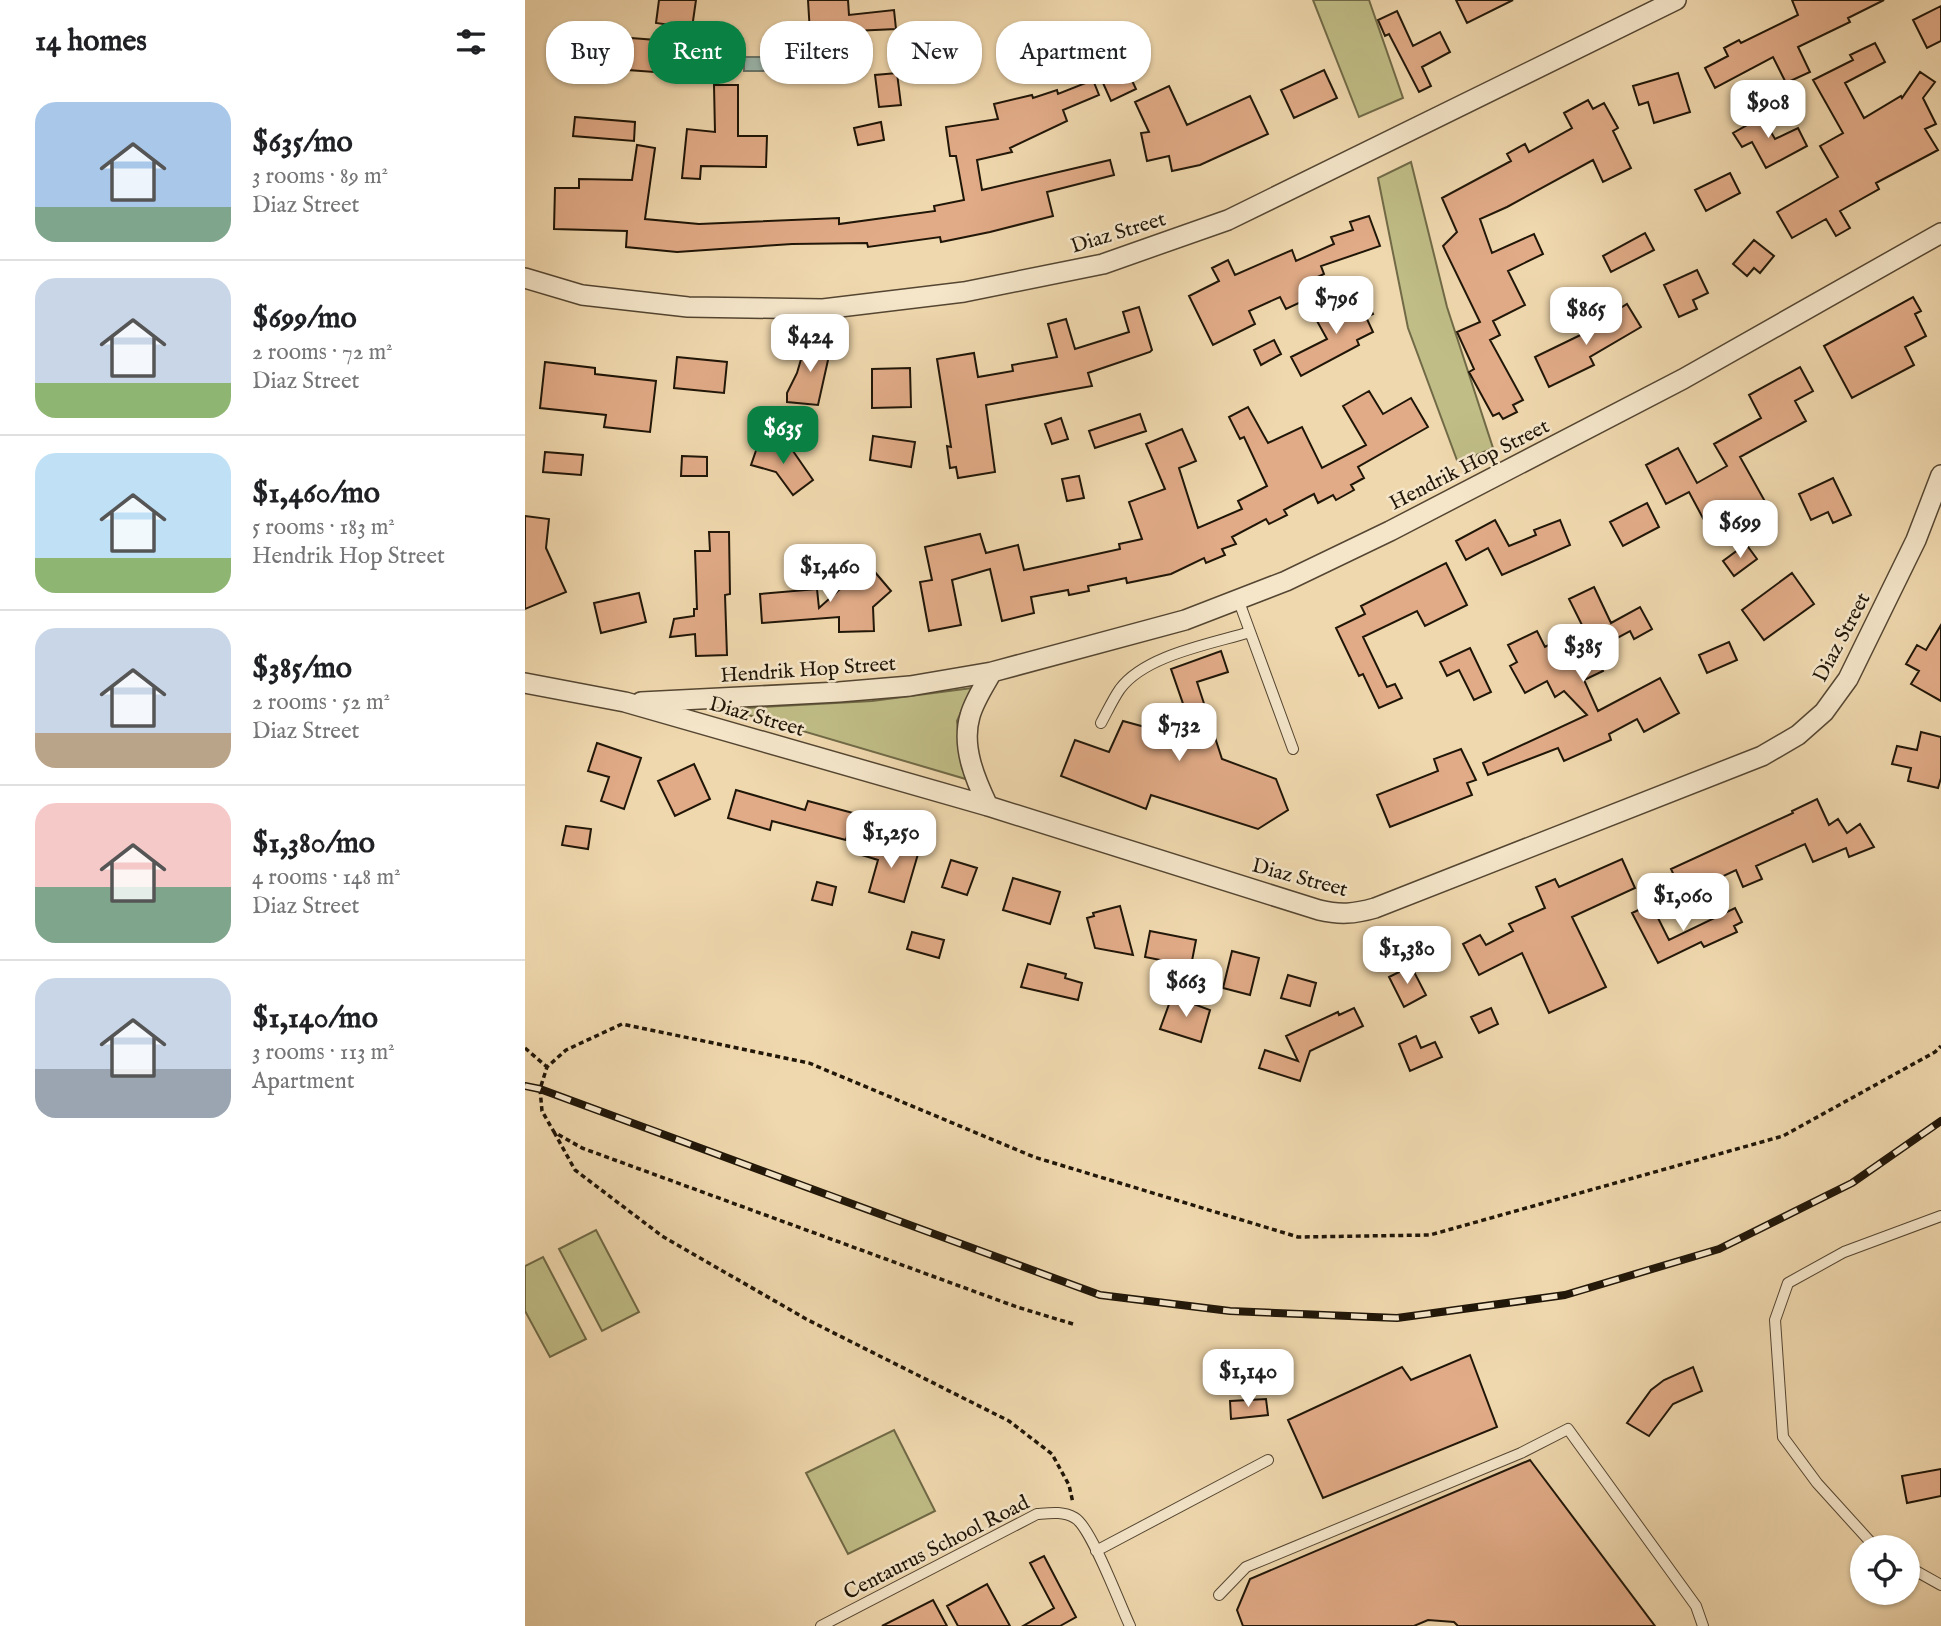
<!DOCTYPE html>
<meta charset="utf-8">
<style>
body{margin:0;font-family:"IM FELL English",serif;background:#f2f2f2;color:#202124;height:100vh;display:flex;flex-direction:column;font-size:26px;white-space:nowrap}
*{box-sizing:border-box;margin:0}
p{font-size:23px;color:#757577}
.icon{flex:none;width:38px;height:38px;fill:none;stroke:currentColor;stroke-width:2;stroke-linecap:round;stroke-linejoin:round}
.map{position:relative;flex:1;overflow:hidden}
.sheet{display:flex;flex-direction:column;background:#fff;width:525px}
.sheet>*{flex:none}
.top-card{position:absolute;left:21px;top:21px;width:665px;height:63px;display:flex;gap:14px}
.tools{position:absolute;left:1325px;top:1535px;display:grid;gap:14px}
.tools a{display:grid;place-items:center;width:70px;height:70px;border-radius:50%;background:#fff;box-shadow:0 2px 5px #0004;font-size:35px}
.price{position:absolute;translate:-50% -60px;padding:0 16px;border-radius:14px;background:#fff;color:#222;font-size:23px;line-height:46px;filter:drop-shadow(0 2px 4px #0008)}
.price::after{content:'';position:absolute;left:50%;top:42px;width:21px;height:16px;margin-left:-10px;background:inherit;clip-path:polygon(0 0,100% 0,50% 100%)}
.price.active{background:#0b8043;color:#fff}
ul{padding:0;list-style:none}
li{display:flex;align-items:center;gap:21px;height:175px;padding:0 35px}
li+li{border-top:2px solid #e0e0e0}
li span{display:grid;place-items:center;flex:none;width:196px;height:140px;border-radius:21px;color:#555}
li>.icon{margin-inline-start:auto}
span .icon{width:84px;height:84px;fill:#fffc;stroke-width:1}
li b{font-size:30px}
h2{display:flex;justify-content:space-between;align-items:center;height:84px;padding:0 35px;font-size:30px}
.tag{padding:0 24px;border-radius:28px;background:#fff;box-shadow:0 2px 5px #0004;font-size:24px;line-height:63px}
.tag.active{background:#0b8043;color:#fff}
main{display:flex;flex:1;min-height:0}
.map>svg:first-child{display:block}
.green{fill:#c0bd86;stroke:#706a47;stroke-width:2}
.water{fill:#9bb9b0;stroke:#6a786d;stroke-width:2}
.building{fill:#e1ab87;stroke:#201608;stroke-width:2}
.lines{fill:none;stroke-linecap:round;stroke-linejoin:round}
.service-casing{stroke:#544632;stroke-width:12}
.minor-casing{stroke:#544632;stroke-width:22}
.path{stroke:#201608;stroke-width:3.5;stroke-dasharray:5 3.5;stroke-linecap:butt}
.service{stroke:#f5e6ca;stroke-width:10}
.minor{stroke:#f5e6ca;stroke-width:19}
.rail-casing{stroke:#201608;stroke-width:8}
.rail{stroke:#f5e6ca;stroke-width:5;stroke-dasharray:16;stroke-linecap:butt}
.labels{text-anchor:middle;stroke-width:5;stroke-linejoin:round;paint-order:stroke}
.street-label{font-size:21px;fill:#201608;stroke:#f5e6ca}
</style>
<main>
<section class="sheet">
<h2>14 homes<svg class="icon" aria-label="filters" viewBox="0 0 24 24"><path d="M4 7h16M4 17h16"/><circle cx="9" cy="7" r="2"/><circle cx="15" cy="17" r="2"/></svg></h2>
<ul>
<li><span style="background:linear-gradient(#a9c7e8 75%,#7fa58c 0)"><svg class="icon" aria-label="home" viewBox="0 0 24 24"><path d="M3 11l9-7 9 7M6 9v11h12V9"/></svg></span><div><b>$635/mo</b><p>3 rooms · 89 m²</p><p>Diaz Street</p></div></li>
<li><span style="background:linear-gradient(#c9d6e8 75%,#8fb573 0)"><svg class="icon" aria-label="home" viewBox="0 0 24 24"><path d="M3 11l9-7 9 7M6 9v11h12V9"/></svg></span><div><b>$699/mo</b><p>2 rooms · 72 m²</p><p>Diaz Street</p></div></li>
<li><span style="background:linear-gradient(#bfe0f5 75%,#8fb573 0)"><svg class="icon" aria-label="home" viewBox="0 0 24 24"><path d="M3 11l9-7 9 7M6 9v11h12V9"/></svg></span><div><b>$1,460/mo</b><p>5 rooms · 183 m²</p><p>Hendrik Hop Street</p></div></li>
<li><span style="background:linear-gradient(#c9d6e8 75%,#b9a48a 0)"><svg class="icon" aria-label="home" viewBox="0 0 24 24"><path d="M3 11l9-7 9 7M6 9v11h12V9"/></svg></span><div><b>$385/mo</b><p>2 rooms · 52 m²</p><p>Diaz Street</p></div></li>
<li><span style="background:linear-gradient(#f6c9c9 60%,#7fa58c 0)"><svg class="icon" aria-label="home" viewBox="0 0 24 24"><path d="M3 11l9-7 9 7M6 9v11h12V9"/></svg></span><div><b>$1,380/mo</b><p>4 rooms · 148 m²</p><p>Diaz Street</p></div></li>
<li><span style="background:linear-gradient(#c9d6e8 65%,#9aa5b1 0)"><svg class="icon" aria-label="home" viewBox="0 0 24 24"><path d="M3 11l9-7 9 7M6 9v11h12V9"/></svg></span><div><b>$1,140/mo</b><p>3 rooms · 113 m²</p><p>Apartment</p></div></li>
</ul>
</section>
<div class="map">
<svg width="1416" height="1626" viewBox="0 0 1416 1626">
<rect width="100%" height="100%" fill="#f0d8ae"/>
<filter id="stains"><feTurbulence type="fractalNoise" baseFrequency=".00286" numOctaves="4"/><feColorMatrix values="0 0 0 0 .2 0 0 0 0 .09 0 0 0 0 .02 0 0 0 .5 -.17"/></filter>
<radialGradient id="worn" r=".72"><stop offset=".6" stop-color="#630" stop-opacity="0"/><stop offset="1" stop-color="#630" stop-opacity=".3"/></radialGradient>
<path class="green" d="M788,0H844L878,98L834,117Z
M886,162L922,307L968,448L933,463L883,328L853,178Z
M447,688L432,721L437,768L444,780L203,709L347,701Z
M71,1230L114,1312L77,1331L34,1249Z
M18,1257L61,1339L25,1357L0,1311V1266Z
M369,1430L410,1511L323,1554L281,1473Z"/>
<path class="water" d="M219,57H245V71H219Z"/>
<path class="building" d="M134,0H171L167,28L131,23Z
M283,0H323L324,15L369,10L371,29L285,33Z
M931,0H988L942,23Z
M1267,0H1359L1323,18L1325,22L1273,47L1285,72L1261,83L1248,57L1190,88L1180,68L1203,56L1199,48L1214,40L1216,43L1273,15Z
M1416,6V41L1402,48L1388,20Z
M872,11L888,46L915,32L925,52L897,67L906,86L894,92L864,34L860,36L853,20Z
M401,31L406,59L390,62L385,35Z
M106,38L131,40L129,72L103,70Z
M1350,43L1360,62L1320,83L1339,118L1376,96L1377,98L1395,72L1410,82L1398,98L1411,124L1400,129L1413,150L1351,183L1354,189L1315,211L1325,228L1311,236L1301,219L1267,238L1252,212L1313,177L1295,146L1318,133L1288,80L1328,60L1325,55Z
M280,48L281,74L263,75L262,49Z
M799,70L812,98L769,118L756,90Z
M603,72L611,89L586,101L578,83Z
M372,73L376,105L354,107L350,75Z
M1153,73L1165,112L1129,123L1123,102L1114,105L1108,86Z
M568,80L574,95L538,110L542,121L485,148L487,152L452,160L457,190L585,160L589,175L522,192L528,216L465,232L416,242L415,237L343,247L342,243L267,244L152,252L101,247L102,231L29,229L30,188H54V179L107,180L112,145L130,148L120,219L174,224L314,218V224L410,211L409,206L439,200L431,156H425L421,127L473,119L469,104L507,95L508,98L532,90L533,94Z
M189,85H213V136H242L241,167L176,166L175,179L157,178L162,129L190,132Z
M644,86L662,125L725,96L743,134L675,165L647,171L644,156L622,161L616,133L624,132L610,102Z
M1063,100L1068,109L1079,103L1093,128L1088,131L1106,168L1078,182L1068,160L982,207L955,219L967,253L1009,234L1018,254L983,271L1000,305L968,321L975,335L965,340L998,400L988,405L992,412L978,419L974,413L968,416L944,372L949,369L932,332L955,322L918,246L932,232L917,198L986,161L982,154L1000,144L1004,152L1047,128L1039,113Z
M1232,108L1250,139L1273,128L1282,146L1241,168L1227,142L1217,147L1208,133L1222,125L1217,116Z
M50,117L110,122L109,141L48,136Z
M356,122L359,140L333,145L329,128Z
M1205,173L1215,193L1181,211L1170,190Z
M844,216L855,246L796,266L799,274L782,282L789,296L761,309L755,297L724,311L730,324L688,345L664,296L694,281L687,268L703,260L710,275L767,250L771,261L809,244L806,237L828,230L825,222Z
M1120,233L1129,250L1086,272L1078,256Z
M1229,240L1249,256L1235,273L1229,268L1222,276L1208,264Z
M1172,270L1183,293L1168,300L1172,309L1154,317L1139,285Z
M1388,297L1396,311L1390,314L1401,336L1380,347L1389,365L1327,398L1299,346Z
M840,298L848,314L841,317L848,332L832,340L834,345L776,376L766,357L802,339L792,321Z
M1102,304L1116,327L1065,357L1069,365L1024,387L1010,357L1072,327L1070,324Z
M614,307L627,350L625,352L563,373L567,386L461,405L470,472L433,478L431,467L425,468L422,446L426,447L412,359L449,353L453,377L488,371L487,365L532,357L523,324L541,319L550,349L604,332L598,312Z
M282,339L307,342L293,405L262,402V393L272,373Z
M749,340L756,354L736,365L729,350Z
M152,357L202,362L199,393L149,388Z
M20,362L70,368V374L131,381L125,432L79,427L81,415L15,408Z
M1275,367L1288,391L1270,401L1281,421L1215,457L1242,505L1227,513L1220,502L1180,522L1164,492L1141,504L1121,465L1153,448L1172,483L1202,466L1189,444L1236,418L1224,395Z
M385,368L386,407L347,408V369Z
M844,391L858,414L886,398L903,427L833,467L839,478L826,485L829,490L811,500L808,495L793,503L789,494L759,510L762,515L744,524L741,519L707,537L711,544L697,549L700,555L681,563L679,558L646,574L602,583L601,578L563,586L564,591L544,595L543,590L506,597L509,613L477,621L465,569L427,580L436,625L404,631L395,582L407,580L400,547L455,534L461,553L493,545L499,570L595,549L594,544L617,539L604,502L640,489L621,444L657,429L671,461L654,468L673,528L717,509L713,501L742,486L719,437L715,439L704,417L723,407L743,443L777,427L797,468L841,445L818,406Z
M615,414L621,431L570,448L564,431Z
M536,418L543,439L527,444L520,424Z
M348,436L390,442L386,467L345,460Z
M234,442L268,451L288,480L268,495L251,472L226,465Z
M20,452L58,455L56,475L18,472Z
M157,456L182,457V476H156Z
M554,476L559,498L542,501L537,479Z
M1308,478L1326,515L1308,523L1303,512L1286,520L1274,494Z
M1122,503L1134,527L1098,546L1085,522Z
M0,516L24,519L21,548L41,592L0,609Z
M970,520L984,546L1011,535L1009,530L1035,520L1045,545L977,575L963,548L941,560L931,541Z
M184,532H204L205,594L200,595L202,655L171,656L170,634L145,637L149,619L169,616V609H172L170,551H185Z
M1221,544L1232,559L1209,576L1198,561Z
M921,563L942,605L900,626L892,611L838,637L862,687L870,684L877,698L854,708L838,674L834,676L811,628L840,614L836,606Z
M343,564L366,591L348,607L349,631L314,632V617L237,623L235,594L292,589L294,608Z
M1267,573L1289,604L1239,640L1217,610Z
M1069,587L1086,623L1115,607L1127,629L1109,639L1105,631L1068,651L1078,671L1059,680L1073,711L1135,678L1154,713L1119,732L1112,719L1084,734L1086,740L1039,761L1033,748L963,775L958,763L1062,715L1039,691L1030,697L1022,681L1000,693L985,666L992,662L983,645L1012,631L1020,647L1058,627L1044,599Z
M114,593L121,622L76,633L69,603Z
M1416,625V701L1386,684L1394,671L1381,664L1392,645L1401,650Z
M1204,642L1212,660L1182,673L1174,655Z
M945,648L966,692L949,700L934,670L922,676L915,662Z
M696,651L703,672L672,682L697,759L751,779L763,810L733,829L626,795L621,809L536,776L550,740L584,752L598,721L671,741L646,669Z
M1396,732L1416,737V778L1413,788L1383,781L1386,768L1367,764L1372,746L1392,750Z
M72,743L116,758L99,809L76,801L84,777L63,771Z
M936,749L951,780L942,783L947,795L865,827L852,795L913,771L909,759Z
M169,764L185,799L150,816L133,781Z
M211,790L280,810L283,801L328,813L321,840L247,821L245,830L203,818Z
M1292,799L1304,825L1313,819L1322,833L1335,824L1349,847L1324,857L1321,848L1288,862L1280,844L1231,866L1237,879L1218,887L1211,870L1158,895L1146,869L1268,813L1267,811Z
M41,826L66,829L63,849L37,845Z
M342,839L393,854L379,902L344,892L353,860L337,855Z
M1097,859L1110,888L1047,917L1081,987L1024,1013L997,953L954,975L938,944L955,935L961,945L988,931L984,924L1020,908L1011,887L1030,879L1034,887Z
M426,860L452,868L442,895L417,887Z
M488,878L535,892L525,924L478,910Z
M292,882L311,887L307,905L287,900Z
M1126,904L1144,940L1210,908L1217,922L1209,926L1212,932L1179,947L1176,942L1133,963L1107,913Z
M595,906L608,955L570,948L562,918L569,916L568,913Z
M625,931L671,940L666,966L620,957Z
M387,932L419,940L414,958L382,949Z
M707,951L734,958L725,995L698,988Z
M503,964L541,974L540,978L557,983L553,1000L496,987Z
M886,966L901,995L879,1007L864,977Z
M763,975L791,983L785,1006L756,998Z
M647,996L685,1010L676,1042L635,1029Z
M829,1008L838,1026L785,1051L775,1081L734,1068L740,1050L773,1061L761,1036L813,1012L814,1015Z
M966,1008L973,1024L954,1033L946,1017Z
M891,1036L896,1048L910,1042L917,1057L885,1071L874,1044Z
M945,1355L972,1427L798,1498L763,1420L877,1367L886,1380Z
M1168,1367L1177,1391L1148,1404L1124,1436L1102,1423L1126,1390L1139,1380Z
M741,1399L743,1415L706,1419L705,1401Z
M1005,1460L1130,1626H933L929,1622L903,1620L889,1626H718L712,1610L725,1579Z
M1416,1469V1496L1382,1503L1377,1476Z
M519,1556L551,1617L535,1626H498L529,1608L505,1563Z
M462,1584L485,1626H433L422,1606Z
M408,1600L422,1626H357Z"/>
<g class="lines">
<defs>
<path id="service" d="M713,599L768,749
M576,723C582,712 588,699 595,689C620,655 686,644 725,632
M1350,1547L1292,1483L1258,1437L1250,1320L1263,1283L1319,1252L1416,1216
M571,1551L743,1460
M1382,1566L1416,1585
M694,1595L721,1567L996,1453L1043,1429L1171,1606L1178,1626
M296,1626L512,1514C525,1513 538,1511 550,1518C566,1527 595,1605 605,1626"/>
<path id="minor" d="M0,278L57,295L163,307L298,309L439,292L578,264L703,220L1151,0
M0,683L100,702L463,806L794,910C815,915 829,914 850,908L1237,756L1273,735L1299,712L1323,679L1391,540L1416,475
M116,702L314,692L385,686L467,672L660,620L761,581L865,531L1158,379L1416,233
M463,806C450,779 436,746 445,716C449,701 459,686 467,672"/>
</defs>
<use href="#service" class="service-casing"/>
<use href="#minor" class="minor-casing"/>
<path class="path" d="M0,1048L22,1067
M29,1132L50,1170L137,1236L281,1319L484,1421L527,1454L544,1485L548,1503
M548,1324L492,1307L57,1148L29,1132L17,1111L15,1089L22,1067L41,1050L97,1024L284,1063L509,1157L773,1237L905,1235L1258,1136L1410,1052L1416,1046"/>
<use href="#service" class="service"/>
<use href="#minor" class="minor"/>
<defs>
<path id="rail" d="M0,1086L15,1089L575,1295L705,1311L872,1318L1040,1295L1194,1249L1327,1183L1416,1121"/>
</defs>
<use href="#rail" class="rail-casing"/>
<use href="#rail" class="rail"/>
</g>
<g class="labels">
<g class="street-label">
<text transform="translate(593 232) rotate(-17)" y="7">Diaz Street</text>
<text transform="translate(944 464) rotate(-27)" y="7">Hendrik Hop Street</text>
<text transform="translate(1316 637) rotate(-62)" y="7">Diaz Street</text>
<text transform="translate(283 669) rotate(-4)" y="7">Hendrik Hop Street</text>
<text transform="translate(232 716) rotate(16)" y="7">Diaz Street</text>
<text transform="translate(775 877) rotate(15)" y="7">Diaz Street</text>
<text transform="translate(411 1547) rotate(-27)" y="7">Centaurus School Road</text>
</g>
</g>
<rect width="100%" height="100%" filter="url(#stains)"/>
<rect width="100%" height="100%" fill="url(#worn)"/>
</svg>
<div class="tools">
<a><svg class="icon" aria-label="locate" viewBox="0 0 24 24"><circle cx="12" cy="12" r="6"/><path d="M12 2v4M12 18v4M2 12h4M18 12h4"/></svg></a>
</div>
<b class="price" style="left:1243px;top:140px">$908</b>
<b class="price" style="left:811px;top:336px">$796</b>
<b class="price" style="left:1061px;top:347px">$865</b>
<b class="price" style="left:285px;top:374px">$424</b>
<b class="price active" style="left:258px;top:466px">$635</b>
<b class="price" style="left:1215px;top:560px">$699</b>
<b class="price" style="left:305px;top:604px">$1,460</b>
<b class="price" style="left:1058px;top:684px">$385</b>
<b class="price" style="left:654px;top:763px">$732</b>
<b class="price" style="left:366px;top:870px">$1,250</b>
<b class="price" style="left:1158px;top:933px">$1,060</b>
<b class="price" style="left:882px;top:986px">$1,380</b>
<b class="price" style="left:661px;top:1019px">$663</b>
<b class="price" style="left:723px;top:1409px">$1,140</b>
<div class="top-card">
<a class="tag">Buy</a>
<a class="tag active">Rent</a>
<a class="tag">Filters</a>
<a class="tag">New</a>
<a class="tag">Apartment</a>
</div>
</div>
</main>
